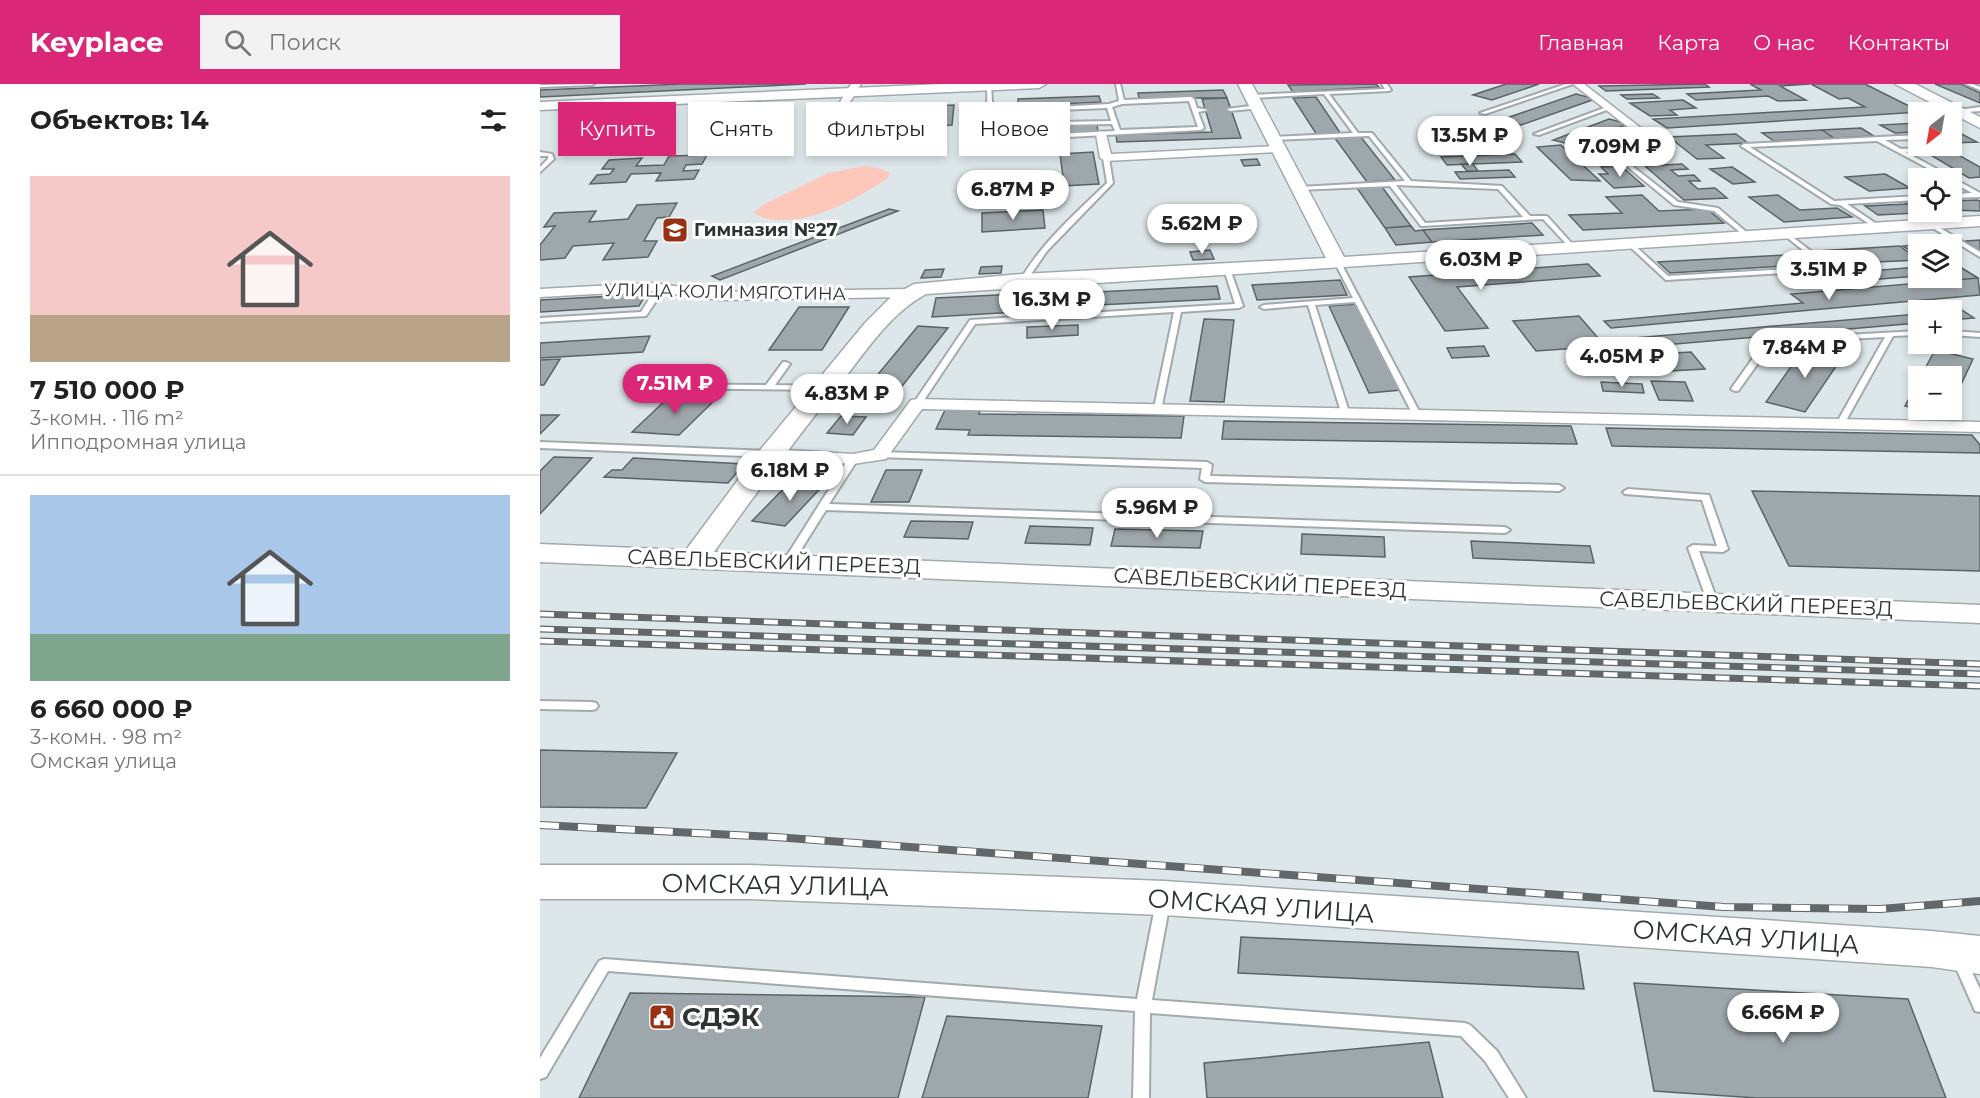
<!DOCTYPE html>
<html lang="ru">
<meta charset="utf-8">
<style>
body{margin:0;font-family:Montserrat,sans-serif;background:#f2f2f2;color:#222;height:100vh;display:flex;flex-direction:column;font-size:22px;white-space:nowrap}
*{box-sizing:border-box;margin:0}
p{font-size:20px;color:#767676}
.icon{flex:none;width:33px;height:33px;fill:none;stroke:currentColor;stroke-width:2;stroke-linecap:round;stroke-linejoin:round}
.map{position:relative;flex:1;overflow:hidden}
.details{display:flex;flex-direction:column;background:#fff;width:540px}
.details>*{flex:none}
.guide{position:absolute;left:18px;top:18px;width:570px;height:54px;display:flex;gap:12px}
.needle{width:39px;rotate:211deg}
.fabs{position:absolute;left:1368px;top:18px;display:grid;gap:12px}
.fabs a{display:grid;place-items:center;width:54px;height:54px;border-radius:0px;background:#fff;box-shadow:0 3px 9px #0003;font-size:30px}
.price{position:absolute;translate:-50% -51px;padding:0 14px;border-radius:21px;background:#fff;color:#222;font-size:20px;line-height:39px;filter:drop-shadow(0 2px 3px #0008)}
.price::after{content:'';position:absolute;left:50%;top:36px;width:18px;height:14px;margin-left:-9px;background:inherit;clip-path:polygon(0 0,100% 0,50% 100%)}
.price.on{background:#db2777;color:#fff}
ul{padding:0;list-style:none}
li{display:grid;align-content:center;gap:12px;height:318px;padding:0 30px}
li+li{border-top:2px solid #e0e0e0}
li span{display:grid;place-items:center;height:186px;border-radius:0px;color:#555}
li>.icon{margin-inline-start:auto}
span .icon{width:108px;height:108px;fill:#fffc;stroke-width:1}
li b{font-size:26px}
h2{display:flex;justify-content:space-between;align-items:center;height:72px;padding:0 30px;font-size:26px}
.pill{padding:0 21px;border-radius:0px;background:#fff;box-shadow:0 3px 9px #0003;font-size:21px;line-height:54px}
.pill.on{background:#db2777;color:#fff}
header{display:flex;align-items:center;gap:36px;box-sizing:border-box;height:84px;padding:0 30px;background:#db2777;color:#fff}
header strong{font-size:28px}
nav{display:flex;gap:33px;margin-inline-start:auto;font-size:21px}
.search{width:420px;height:54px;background:#f2f2f2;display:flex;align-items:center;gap:15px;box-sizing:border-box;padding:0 21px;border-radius:0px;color:#767676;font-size:22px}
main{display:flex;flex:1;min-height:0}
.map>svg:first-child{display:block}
.green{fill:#fdc7b9}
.building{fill:#9ea7ab;stroke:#5b6366;stroke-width:1.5}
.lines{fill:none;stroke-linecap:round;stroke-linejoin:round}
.lane-casing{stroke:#a1aaae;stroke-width:4}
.street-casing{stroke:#a1aaae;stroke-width:3}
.secondary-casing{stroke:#a1aaae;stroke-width:3}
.primary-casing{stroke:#a1aaae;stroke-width:3}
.lane{fill:#fff;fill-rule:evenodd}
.street{fill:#fff;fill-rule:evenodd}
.secondary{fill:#fff;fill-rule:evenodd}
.primary{fill:#fff;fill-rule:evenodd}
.rail-far1-casing{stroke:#62686a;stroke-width:7}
.rail-casing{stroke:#62686a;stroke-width:8}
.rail-far1{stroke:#fff;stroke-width:4.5;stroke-dasharray:14;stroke-linecap:butt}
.rail{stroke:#fff;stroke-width:6;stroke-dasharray:19;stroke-linecap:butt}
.labels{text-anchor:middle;stroke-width:6;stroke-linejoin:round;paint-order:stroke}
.far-poi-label{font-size:18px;font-weight:bold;fill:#2e3233;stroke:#fff;text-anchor:start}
.far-street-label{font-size:18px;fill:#2e3233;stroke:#fff}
.street-label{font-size:21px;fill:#2e3233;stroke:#fff}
.near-street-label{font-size:26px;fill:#2e3233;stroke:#fff}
.near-poi-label{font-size:26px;font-weight:bold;fill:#2e3233;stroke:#fff;text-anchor:start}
</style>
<header>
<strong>Keyplace</strong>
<div class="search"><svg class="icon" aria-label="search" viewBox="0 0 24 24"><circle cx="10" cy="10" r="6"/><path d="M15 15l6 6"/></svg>Поиск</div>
<nav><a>Главная</a><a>Карта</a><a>О нас</a><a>Контакты</a></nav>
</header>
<main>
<section class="details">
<h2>Объектов: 14<svg class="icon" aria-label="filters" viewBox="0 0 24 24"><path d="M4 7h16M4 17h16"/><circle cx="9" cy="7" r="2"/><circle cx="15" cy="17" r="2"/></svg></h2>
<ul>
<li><span style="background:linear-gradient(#f6c9c9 75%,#b9a48a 0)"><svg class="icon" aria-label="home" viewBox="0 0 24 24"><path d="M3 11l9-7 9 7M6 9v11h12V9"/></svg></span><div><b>7 510 000 ₽</b><p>3-комн. · 116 m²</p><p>Ипподромная улица</p></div></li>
<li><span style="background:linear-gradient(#a9c7e8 75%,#7fa58c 0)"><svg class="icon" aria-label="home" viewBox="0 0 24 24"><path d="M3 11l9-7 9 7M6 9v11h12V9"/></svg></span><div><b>6 660 000 ₽</b><p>3-комн. · 98 m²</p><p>Омская улица</p></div></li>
</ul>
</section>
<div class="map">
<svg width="1440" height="1014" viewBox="0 0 1440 1014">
<rect width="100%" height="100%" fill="#dde7ea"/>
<path class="green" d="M325,82L342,85L350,89L348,94C314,117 253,151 213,129L221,122L288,89Z"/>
<path class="building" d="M143,0H266L0,13V6Z
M836,0L839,3L753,8L748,1Z
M966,0H999L952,16L933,11Z
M1165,0L1169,3L1066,7L1059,2Z
M1210,0H1270L1240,2L1266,16L1238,17L1228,12L1156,16L1147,10L1221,6Z
M1271,0H1325L1381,28L1127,44L1113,35L1325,23L1308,14L1299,15Z
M1395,0H1421L1440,9V19Z
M683,6L687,14H599L598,9Z
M1036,10L1055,15L981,41L961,36Z
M1113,10L1119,14L1087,15L1081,11Z
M559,12L561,18L502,21L504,42L557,40L558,48L479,51L478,15Z
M776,13L801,50L777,51L753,14Z
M687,14L701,54L577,58L576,51L672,48L662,15Z
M1143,16L1156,24L1130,26L1137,31L1110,32L1090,19Z
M414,21L412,41L386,43L388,28L329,33L331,25Z
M1069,35L1088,40L1033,61L1013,56Z
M1378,39V48L1355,49L1340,41Z
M70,43L66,48L46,49L51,44Z
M1321,44L1334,52L1294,54L1282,46Z
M1412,45L1437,58L1412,59Z
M1282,46L1294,54L1234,57L1222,49Z
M1196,50L1208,59L1166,61L1184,74L1157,75L1129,53Z
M820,52L855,96L827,98L794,53Z
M958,55L964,63L914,65L908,57Z
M1021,61L1060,97L1031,96L997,63Z
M943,63L950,71H937L930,64Z
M553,68L559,100L504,103V94L523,93L520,70Z
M1110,69L1119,75L1095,77L1087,71Z
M1415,69L1440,83V93L1429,94L1389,70Z
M975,70L982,78L907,81L901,73Z
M167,71L162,80L146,81L143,87L159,86L154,95L116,97L121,89L91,90L86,98L50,100L57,91L70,90L74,85H62L69,76L102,74L96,82L124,81L129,72Z
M717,75L720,81L704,82L701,76Z
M921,80H933L938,87H927Z
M1142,80L1148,85L1131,86L1138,92L1154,91L1160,97H1149L1158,105L1175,104L1187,114L1144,116L1105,82Z
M1081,82L1104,102L1074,104L1059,90H1068L1061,83Z
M1192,83L1215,98L1193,100L1170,85Z
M969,86L975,93L920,95L915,88Z
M1345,90L1370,104L1329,107L1305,93Z
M842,103L871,142L845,144L817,104Z
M1102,111L1119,127L1167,125L1184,139L1043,146L1029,131L1082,129L1066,113Z
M1238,111L1260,126L1297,124L1312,133L1244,138L1209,113Z
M1378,116L1379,128H1375L1377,129L1338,131L1325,122L1367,120L1363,117Z
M1437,116L1440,117V127L1412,126V117Z
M137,119L129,133L117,134L104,157H117L108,173L63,176L74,159L33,162L25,174L0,176V161L15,142L4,143L14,129L56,127L49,138L88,135L97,121Z
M349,125L358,127L180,196L172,192Z
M503,126L505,144L442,148V129Z
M992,139L1003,151L892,158L883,146Z
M871,142L875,147L883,146L892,158L856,161L845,144Z
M1440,156V167L1425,157Z
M1378,161V172L1363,162Z
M1360,162L1378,176L1295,180L1278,167Z
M670,166L674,175L653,176L650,168Z
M1263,170L1277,180L1130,189L1118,178Z
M1412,178L1438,194L1416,196L1412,193Z
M1048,180L1060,192L917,203L948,244L905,247L869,193Z
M462,182L461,189L439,190L441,183Z
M1378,183V192L1302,198L1291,190Z
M404,185L401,193L381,194L385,186Z
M1438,194L1440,211L1071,244L1064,237L1263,219L1251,210Z
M800,196L807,211L717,216L712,201Z
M677,202L680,215L496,224V211Z
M109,205L99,222L0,228V216L73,212L77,206Z
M496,209V227L392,233L396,214Z
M818,220L861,306L829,309L789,222Z
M259,223H309L282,266H229Z
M1422,226L1434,234L1412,236V227Z
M1378,230V239L1089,264L1081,255Z
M1039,232L1065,262L996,267L973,237Z
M664,235L694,236L684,318L650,317Z
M538,241V251L487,254V243Z
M378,242L408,244L348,320L315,318Z
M110,252L103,268L0,274V259Z
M944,262L949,272L912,274L907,264Z
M1265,263L1303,272L1265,328L1226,318Z
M1395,266L1433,275L1412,320V292H1381Z
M1151,268L1165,285L1093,289L1080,272Z
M20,275L4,301H0V276Z
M1111,297L1145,298L1153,317L1119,316Z
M1061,298L1102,300L1104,309L1063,307Z
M1378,298V326H1409L1406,332L1365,322Z
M131,311L177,314L139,351L92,348Z
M406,324H441L439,330L644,332L641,354L428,351L430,346L396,345Z
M0,331H19L0,350Z
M301,332L326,333L313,351L287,349Z
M684,337L1031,342L1037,360L682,355Z
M1066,344L1432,351L1440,361V369L1072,362Z
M14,373L52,374L0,430V387Z
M93,374L204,380L188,399L64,393L72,386H82Z
M346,386H382L369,418H331Z
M282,392L291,393L245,442L212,437L252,396L277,397Z
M1212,407L1440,412V487L1249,482Z
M371,437L433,438L428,455L364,453Z
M490,442L553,444L550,461L485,459Z
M575,445L663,447L660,464L571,462Z
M762,450L844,453L845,473L761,470Z
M931,457L1050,462L1054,479L933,474Z
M0,666L137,669L106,724L0,723Z
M701,853L1038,868L1044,905L698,889Z
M1094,899L1368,915L1406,1014H1217L1114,1007Z
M90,909L385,913L358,1014H39Z
M407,932L562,942L548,1014H382Z
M889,958L903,1014H667L664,979Z"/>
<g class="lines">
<defs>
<path id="lane" d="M54,0L52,1L0,3V1Z
M447,0H451L454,53L575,47L572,40L514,41L512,25L515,23L569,20L579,17L576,0H580L584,16L651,13L654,15L657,24L668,26L658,28L664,44L661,46L451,57L448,55ZM649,17L658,43L580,46L572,23L582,20ZM567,24L571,37L519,38L518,26Z
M842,0H847L851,6L849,7L789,10L818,49H832L871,97L962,102L990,132H1007L1035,163V165H1031L1003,135L881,142L850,102L758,106L757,105L760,103L865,97L829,52L732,56L731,55L734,53L813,49L784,10L712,14L710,11L845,5ZM856,101L958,105L983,133L885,139Z
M1026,0H1033L945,30L940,29Z
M1426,0H1432L1440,3V6Z
M718,21L720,24L690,27L687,25Z
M1067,23L1072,24L999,51L994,50Z
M1440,23V27L1415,29L1412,27Z
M1378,51V55L1345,56L1361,65L1407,62L1403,66L1366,68L1440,109V113L1412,114V110L1432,109L1412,98V94H1406L1337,57L1210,63L1294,117L1378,112V116L1307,120L1341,143L1342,144L1339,146L1300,121L1291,120L1201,62L1204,60Z
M0,68L12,70L14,75L0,88V83L8,75V72H0Z
M566,72L569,74L573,99L507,167L487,196L480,212H474L473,210C494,165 532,133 567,99L563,74Z
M1091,81L1138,118L1178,124L1211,152L1206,153L1174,127L1134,121L1089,84L1088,83Z
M1388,139H1392L1440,168V173L1388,141Z
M1246,148L1293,184V186L1126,196L1087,160L1092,159L1128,192L1284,183L1244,151V149Z
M798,177L801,179L880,329L879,331H873L872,329L815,218L775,221L809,328L805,331L801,328L768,221L724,225L720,223L724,221L813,214L795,179Z
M687,183L690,185L703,222L699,224L641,228L621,326L618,327L614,324L634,228L435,240L380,322L377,323L373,320L430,236L695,220L684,185Z
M113,209L120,211L106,232L0,238V234L101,228Z
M1378,247V251L1353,252L1303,342L1300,343L1296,340L1345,253L1251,258L1229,264L1198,307H1195L1191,305L1223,260L1251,254Z
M1412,247L1440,249V253L1412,251Z
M243,278H246L250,280L235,301L284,302L288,304L284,306L100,304L96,302L100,300L226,301Z
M0,358L230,367L234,370L230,373L0,364Z
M340,368L667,378L672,381L670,392L1019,401L1024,404L1019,407L665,398L660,395L662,384L337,373L336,371Z
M313,372L318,375L289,420L965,443L970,446L965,449L286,426L252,480H244L243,478L308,375Z
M1088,405L1169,411L1188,465L1183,468L1159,467L1178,519L1177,521H1169L1168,519L1148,464L1153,461L1177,462L1162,416L1085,410L1083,408Z
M0,617L52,618L56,619L58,622L56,625L52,626L0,625Z
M623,813L628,814L630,818L612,916L925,939L930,941L957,967L986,1014H969L945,977L921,952L610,929L609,1014H593L595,927L68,887L6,993L0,995V974L59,877L64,875L597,915L616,818L618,814Z
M1420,871L1425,873L1440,905V928L1435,927L1413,877L1415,873Z"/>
<path id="street" d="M311,0H321L310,18L300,53L291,55L300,18Z
M1033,0H1044L1106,48L1070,63H1062V59L1093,47Z
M561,47L566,50L571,70L739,62L745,65L739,68L566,77L560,74L556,50Z
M111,199L180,208L370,205L377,209L370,213L180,216L111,207L0,213V205Z
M377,315L1440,338V348L382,325L346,375L313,380L230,375L221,370L230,365L313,370L334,366L371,316Z"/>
<path id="secondary" d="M403,0H506L499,4L0,26V18Z
M698,0H712L804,173L1440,132V142L386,210C351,229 328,264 304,295C258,351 216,409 174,468L1440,521V539L0,478V460L146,466L221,365L325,239L352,212L374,200L482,190L786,174Z"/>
<path id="primary" d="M1355,0H1375L1440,33V44Z
M0,781H209L624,797L1392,847L1440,852V890L1392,883L624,831L209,815H0Z"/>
</defs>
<use href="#lane" class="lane-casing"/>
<use href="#street" class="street-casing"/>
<use href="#secondary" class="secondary-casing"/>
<use href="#primary" class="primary-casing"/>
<use href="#lane" class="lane"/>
<use href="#street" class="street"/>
<use href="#secondary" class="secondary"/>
<use href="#primary" class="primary"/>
<defs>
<path id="rail-far1" d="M0,530L1440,580
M0,545L1440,590
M0,557L1440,602"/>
<path id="rail" d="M0,741L235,753L1184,823L1340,825L1440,817"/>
</defs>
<use href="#rail-far1" class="rail-far1-casing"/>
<use href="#rail" class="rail-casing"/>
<use href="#rail-far1" class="rail-far1"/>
<use href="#rail" class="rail"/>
</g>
<defs>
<symbol id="school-square" viewBox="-11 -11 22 22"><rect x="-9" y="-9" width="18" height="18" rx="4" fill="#983014" stroke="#fff"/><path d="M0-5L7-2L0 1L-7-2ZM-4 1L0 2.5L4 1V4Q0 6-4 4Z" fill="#fff"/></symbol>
<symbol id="civic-square" viewBox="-11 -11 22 22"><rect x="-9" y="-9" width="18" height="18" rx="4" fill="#983014" stroke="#fff"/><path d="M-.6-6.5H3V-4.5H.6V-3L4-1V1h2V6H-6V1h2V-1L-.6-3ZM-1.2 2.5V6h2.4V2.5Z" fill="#fff"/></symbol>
</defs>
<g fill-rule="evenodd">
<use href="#school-square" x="120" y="131" width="30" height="30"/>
<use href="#civic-square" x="107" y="918" width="30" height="30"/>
</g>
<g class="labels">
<g class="far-poi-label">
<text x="154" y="152">Гимназия №27</text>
</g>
<g class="far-street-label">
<text transform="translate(185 208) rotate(1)" y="6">УЛИЦА КОЛИ МЯГОТИНА</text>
</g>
<g class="street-label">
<text transform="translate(234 478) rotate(2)" y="7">САВЕЛЬЕВСКИЙ ПЕРЕЕЗД</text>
<text transform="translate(720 499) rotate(3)" y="7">САВЕЛЬЕВСКИЙ ПЕРЕЕЗД</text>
<text transform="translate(1206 520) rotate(2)" y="7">САВЕЛЬЕВСКИЙ ПЕРЕЕЗД</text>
</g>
<g class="near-street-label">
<text transform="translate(235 801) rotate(1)" y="9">ОМСКАЯ УЛИЦА</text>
<text transform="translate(721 822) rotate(4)" y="9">ОМСКАЯ УЛИЦА</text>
<text transform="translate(1206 853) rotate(4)" y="9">ОМСКАЯ УЛИЦА</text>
</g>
<g class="near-poi-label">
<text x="142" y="942">СДЭК</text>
</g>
</g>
</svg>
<div class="fabs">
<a><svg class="needle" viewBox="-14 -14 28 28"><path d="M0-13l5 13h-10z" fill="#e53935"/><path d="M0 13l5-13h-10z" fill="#767676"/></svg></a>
<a><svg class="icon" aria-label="locate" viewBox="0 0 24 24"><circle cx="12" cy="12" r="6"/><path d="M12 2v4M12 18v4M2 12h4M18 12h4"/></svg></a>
<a><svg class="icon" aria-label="layers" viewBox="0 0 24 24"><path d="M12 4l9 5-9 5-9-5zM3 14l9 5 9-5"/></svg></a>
<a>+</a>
<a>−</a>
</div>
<b class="price" style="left:930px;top:83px">13.5M ₽</b>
<b class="price" style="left:1080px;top:94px">7.09M ₽</b>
<b class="price" style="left:473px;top:137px">6.87M ₽</b>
<b class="price" style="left:662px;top:171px">5.62M ₽</b>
<b class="price" style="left:941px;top:207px">6.03M ₽</b>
<b class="price" style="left:1289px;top:217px">3.51M ₽</b>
<b class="price" style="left:512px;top:247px">16.3M ₽</b>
<b class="price" style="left:1265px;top:295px">7.84M ₽</b>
<b class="price" style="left:1082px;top:304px">4.05M ₽</b>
<b class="price on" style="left:135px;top:331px">7.51M ₽</b>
<b class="price" style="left:307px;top:341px">4.83M ₽</b>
<b class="price" style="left:250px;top:418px">6.18M ₽</b>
<b class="price" style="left:617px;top:455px">5.96M ₽</b>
<b class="price" style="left:1243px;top:960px">6.66M ₽</b>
<div class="guide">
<a class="pill on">Купить</a>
<a class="pill">Снять</a>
<a class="pill">Фильтры</a>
<a class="pill">Новое</a>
</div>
</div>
</main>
